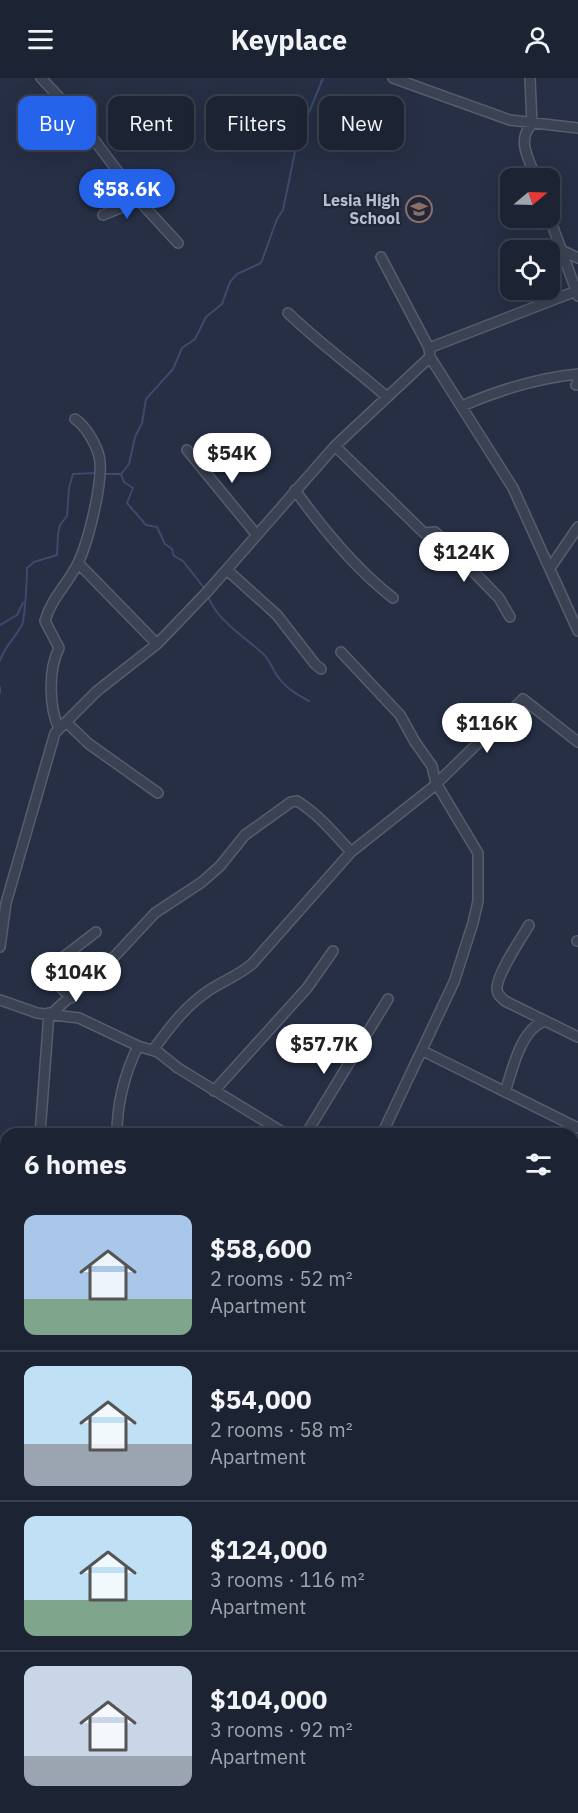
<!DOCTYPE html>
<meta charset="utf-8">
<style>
body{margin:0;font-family:"IBM Plex Sans",sans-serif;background:#252b3b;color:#f1f3f6;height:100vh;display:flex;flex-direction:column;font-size:22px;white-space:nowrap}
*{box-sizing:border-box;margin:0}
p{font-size:20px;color:#a0a4ac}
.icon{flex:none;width:33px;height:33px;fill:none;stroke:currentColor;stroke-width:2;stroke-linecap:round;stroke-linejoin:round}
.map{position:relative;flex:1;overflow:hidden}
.drawer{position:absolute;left:0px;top:1050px;width:579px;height:686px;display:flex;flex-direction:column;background:#1c2333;border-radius:18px 18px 0 0;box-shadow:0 6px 24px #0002,0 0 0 2px #3a404e}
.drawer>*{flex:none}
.hud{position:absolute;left:18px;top:18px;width:543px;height:54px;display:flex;gap:12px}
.needle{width:39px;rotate:71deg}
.tools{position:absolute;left:500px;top:90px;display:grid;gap:12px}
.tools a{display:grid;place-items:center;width:60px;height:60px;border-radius:12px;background:#1c2333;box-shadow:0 6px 24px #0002,0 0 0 2px #3a404e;font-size:30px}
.price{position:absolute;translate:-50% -51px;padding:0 14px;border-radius:21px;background:#fff;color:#222;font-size:20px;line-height:39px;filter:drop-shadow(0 2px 3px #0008)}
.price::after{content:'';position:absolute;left:50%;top:36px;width:18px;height:14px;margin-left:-9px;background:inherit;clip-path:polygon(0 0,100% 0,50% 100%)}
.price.active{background:#2563eb;color:#fff}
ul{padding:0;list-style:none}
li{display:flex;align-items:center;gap:18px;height:150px;padding:0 24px}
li+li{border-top:2px solid #3a404e}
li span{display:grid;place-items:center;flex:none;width:168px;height:120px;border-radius:12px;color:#555}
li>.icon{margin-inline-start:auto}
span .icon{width:72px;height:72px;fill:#fffc;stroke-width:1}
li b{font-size:26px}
h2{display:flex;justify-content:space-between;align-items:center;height:72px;padding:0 24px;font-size:26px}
.tag{padding:0 21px;border-radius:12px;background:#1c2333;box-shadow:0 6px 24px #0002,0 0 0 2px #3a404e;font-size:21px;line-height:54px}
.tag.active{background:#2563eb;color:#fff}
header{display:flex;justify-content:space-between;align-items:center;height:78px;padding:0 24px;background:#1c2333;font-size:27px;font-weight:700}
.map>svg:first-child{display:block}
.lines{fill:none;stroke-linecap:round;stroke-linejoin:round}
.stream{stroke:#3c4a6d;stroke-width:2}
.minor-casing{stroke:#565d6d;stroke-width:12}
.major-casing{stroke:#444b5c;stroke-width:15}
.minor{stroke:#3b4253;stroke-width:9}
.major{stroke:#596173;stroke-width:12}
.labels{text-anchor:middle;stroke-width:5;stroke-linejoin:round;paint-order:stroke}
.poi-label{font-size:16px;font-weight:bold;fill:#b8becd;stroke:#1f2739;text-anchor:end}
</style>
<header><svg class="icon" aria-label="menu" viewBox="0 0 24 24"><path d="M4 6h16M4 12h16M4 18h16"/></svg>Keyplace<svg class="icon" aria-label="person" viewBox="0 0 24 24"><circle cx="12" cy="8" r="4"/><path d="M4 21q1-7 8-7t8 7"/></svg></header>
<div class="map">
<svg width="578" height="1735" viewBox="0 0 578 1735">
<rect width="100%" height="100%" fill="#262f44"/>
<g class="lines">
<path class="stream" d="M102,396H120
M205,511L183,483L174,478L172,471L165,466L157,449L146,447L127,425L133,410L124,404L121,396L129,386L135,359L142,345L146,321L173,291L182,270L195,261L206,239L222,226L230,204L237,196L261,185L277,141L283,132L297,64L323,0
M208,518C215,540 244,559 260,573C270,580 272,592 279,600C287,611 298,617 309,623
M0,547L17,537L23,525
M0,583C4,569 15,560 22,547C25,539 27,501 27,490L34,484L57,477L58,456L60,447L67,438L69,410L73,396L96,395
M0,609V615"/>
<defs>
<path id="minor" d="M41,0L74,35L143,127L178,165
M393,0L510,42L578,50
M530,0L532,46C516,62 529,81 536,100
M103,137L140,122
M549,138L578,218
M561,172L578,180
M381,179L429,270L430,279L513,410L578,553
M288,235C319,265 354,290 387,319
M429,270L576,213
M576,307L578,303
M462,328C499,312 538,300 578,296
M335,368L424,455L435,454L499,520L510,539
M187,372L256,456
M295,412C322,450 356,491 393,520
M78,485L157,566
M550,490L578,449
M227,492L277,537L315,586L321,591
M341,574L400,637L415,664L432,688L436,705L478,775V823L473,845L454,904L382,1056
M66,644L89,666L158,715
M59,651C49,629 48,592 59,570L45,543C51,520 69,505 79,483C89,461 102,407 100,384C99,370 86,348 75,341
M529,847C521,861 496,897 497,911C497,917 501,919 505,923L578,959
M577,863H578
M0,869L6,825L55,655L97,613L157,566L207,514L335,368L430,279
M71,920L45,893L96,854
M0,922L37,935L79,940L138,968L158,974L178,990L286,1056
M52,935L113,880L155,835L202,804L220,788L245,757L291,724L297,723C318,736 334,755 351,774L433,709L523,621L578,664
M153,972C170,949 186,927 211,911C225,902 239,897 252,886L351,774
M423,973L578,1050
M214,1013L307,910L333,873
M505,1014C512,993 521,949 546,943
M40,1056L49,935
M117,1056C117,1024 124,997 138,968
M306,1056L388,921
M573,1138L578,1140
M573,1229L578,1232
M573,1318L578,1320
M573,1409L578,1412
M0,1411L6,1412
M0,1499L6,1498
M0,1702L6,1705
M34,1730L38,1735
M501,1730L556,1735
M344,1735L345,1730
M422,1735L423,1730
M458,1735L459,1730"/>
<path id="major" d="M573,1486L578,1489
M0,1603L6,1598
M573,1682L578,1683
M273,1735L281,1730"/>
</defs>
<use href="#minor" class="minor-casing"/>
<use href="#major" class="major-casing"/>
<use href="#minor" class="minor"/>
<use href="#major" class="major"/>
</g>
<defs>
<symbol id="school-ring" viewBox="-11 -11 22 22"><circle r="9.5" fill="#1f2739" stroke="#8d6e63" stroke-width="1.5"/><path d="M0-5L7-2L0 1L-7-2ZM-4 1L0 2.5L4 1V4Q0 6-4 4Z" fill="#8d6e63"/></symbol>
</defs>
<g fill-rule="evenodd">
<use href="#school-ring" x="404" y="116" width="30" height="30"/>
</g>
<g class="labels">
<g class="poi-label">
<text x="400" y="128">Lesia High<tspan x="400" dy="18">School</tspan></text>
</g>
</g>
</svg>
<div class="tools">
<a><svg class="needle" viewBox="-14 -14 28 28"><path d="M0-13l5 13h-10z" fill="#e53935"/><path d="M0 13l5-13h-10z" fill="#a0a4ac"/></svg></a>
<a><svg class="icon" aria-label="locate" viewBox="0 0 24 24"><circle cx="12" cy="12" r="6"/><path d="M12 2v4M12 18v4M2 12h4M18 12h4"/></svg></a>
</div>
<b class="price active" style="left:127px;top:142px">$58.6K</b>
<b class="price" style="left:232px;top:406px">$54K</b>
<b class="price" style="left:464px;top:505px">$124K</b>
<b class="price" style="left:487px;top:676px">$116K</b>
<b class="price" style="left:76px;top:925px">$104K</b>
<b class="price" style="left:324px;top:997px">$57.7K</b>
<div class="hud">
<a class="tag active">Buy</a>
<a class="tag">Rent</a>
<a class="tag">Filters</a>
<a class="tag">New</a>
</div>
<section class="drawer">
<h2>6 homes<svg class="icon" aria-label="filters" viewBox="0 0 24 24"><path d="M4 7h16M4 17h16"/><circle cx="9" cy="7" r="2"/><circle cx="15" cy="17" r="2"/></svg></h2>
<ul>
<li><span style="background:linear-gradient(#a9c7e8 70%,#7fa58c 0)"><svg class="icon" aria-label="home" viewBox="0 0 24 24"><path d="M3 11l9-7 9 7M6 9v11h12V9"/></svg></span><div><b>$58,600</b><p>2 rooms · 52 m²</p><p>Apartment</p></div></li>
<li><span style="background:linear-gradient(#bfe0f5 65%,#9aa5b1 0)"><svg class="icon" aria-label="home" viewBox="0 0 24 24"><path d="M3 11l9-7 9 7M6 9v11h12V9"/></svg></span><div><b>$54,000</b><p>2 rooms · 58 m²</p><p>Apartment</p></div></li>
<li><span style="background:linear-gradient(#bfe0f5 70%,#7fa58c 0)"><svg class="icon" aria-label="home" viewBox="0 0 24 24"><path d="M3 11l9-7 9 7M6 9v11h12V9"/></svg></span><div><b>$124,000</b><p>3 rooms · 116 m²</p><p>Apartment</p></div></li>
<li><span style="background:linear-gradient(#c9d6e8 75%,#9aa5b1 0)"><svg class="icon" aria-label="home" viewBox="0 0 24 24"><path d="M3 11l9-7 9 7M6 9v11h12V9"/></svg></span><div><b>$104,000</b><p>3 rooms · 92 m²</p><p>Apartment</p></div></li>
</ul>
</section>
</div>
